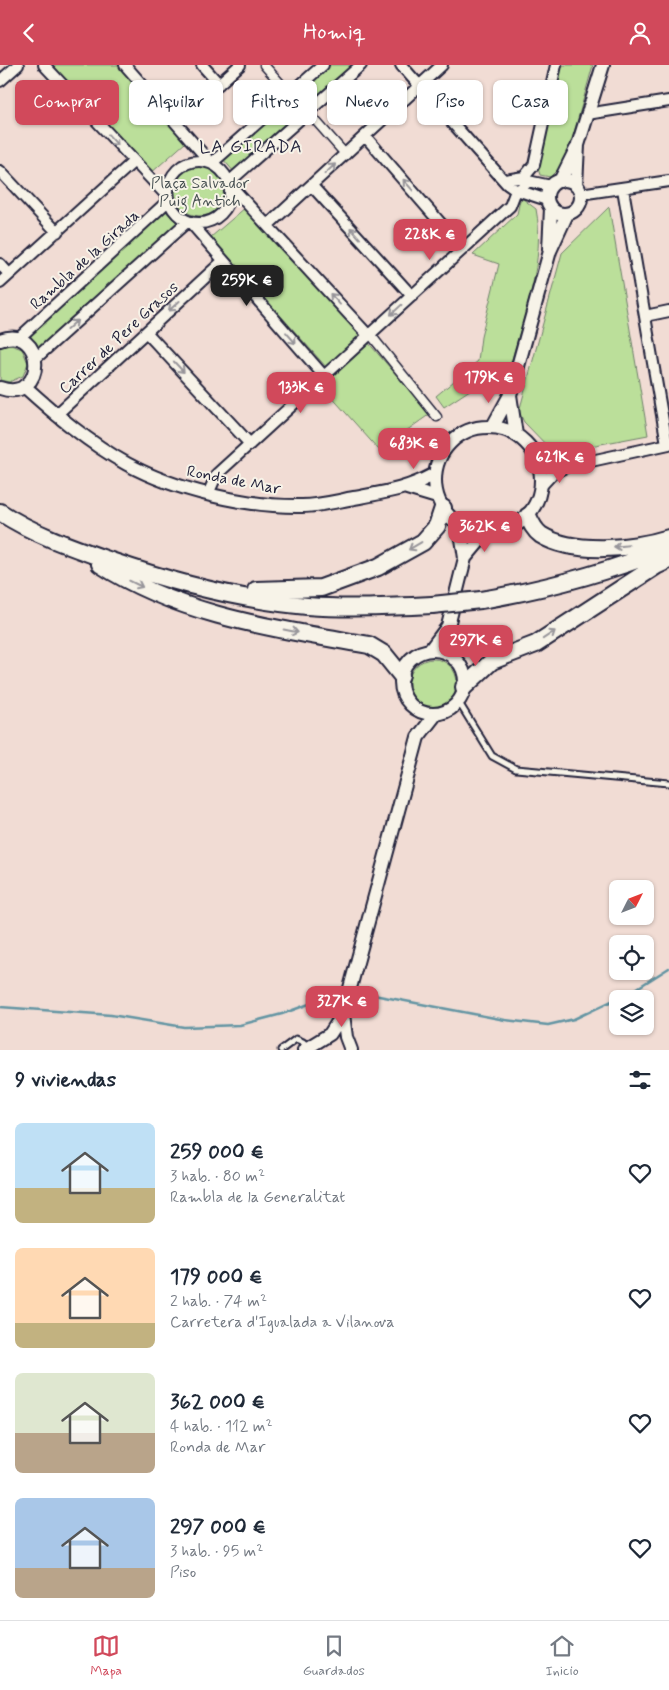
<!DOCTYPE html>
<html lang="es">
<meta charset="utf-8">
<style>
body{margin:0;font-family:Mynerve,sans-serif;background:#f6f6f7;color:#1f2937;height:100vh;display:flex;flex-direction:column;font-size:19px;white-space:nowrap}
*{box-sizing:border-box;margin:0}
p{font-size:16px;color:#747a83}
.icon{flex:none;width:28px;height:28px;fill:none;stroke:currentColor;stroke-width:2;stroke-linecap:round;stroke-linejoin:round}
.map{position:relative;height:985px;overflow:hidden}
.sheet{display:flex;flex-direction:column;background:#fff;flex:1}
.sheet>*{flex:none}
.hud{position:absolute;left:15px;top:15px;width:640px;height:45px;display:flex;gap:10px}
.needle{width:32px;rotate:48deg}
.fabs{position:absolute;left:609px;top:815px;display:grid;gap:10px}
.fabs a{display:grid;place-items:center;width:45px;height:45px;border-radius:8px;background:#fff;box-shadow:0 1px 4px #0004;font-size:25px}
.price{position:absolute;translate:-50% -42px;padding:0 11px;border-radius:10px;background:#d1495b;color:#fff;font-size:16px;line-height:32px;filter:drop-shadow(0 1px 2px #0008)}
.price::after{content:'';position:absolute;left:50%;top:30px;width:15px;height:11px;margin-left:-8px;background:inherit;clip-path:polygon(0 0,100% 0,50% 100%)}
.price.selected{background:#222;color:#fff}
ul{padding:0;list-style:none}
li{display:flex;align-items:center;gap:15px;height:125px;padding:0 15px}
li span{display:grid;place-items:center;flex:none;width:140px;height:100px;border-radius:8px;color:#555}
li>.icon{margin-inline-start:auto}
span .icon{width:60px;height:60px;fill:#fffc;stroke-width:1}
li b{font-size:21px}
h2{display:flex;justify-content:space-between;align-items:center;height:60px;padding:0 15px;font-size:21px}
.pill{padding:0 18px;border-radius:8px;background:#fff;box-shadow:0 1px 4px #0004;font-size:18px;line-height:45px}
.pill.selected{background:#d1495b;color:#fff}
header{display:flex;justify-content:space-between;align-items:center;height:65px;padding:0 15px;background:#d1495b;color:#fff;font-size:22px;font-weight:600}
.tab-bar{display:flex;justify-content:space-around;align-items:center;height:70px;border-top:1px solid #e0e1e3;background:#fff;font-size:14px;color:#747a83}
.tab-bar a{display:grid;justify-items:center;gap:2px}
.tab-bar .selected{color:#d1495b}
.map>svg:first-child{display:block}
.green{fill:#bbdf9a;stroke:#6e806a}
.lines{fill:none;stroke-linecap:round;stroke-linejoin:round}
.stream{stroke:#6495a3;stroke-width:2.5}
.service-casing{stroke:#22223b;stroke-width:9}
.pedestrian-casing{stroke:#22223b;stroke-width:11}
.minor-casing{stroke:#22223b;stroke-width:14}
.tertiary-casing{stroke:#22223b;stroke-width:16}
.trunk-casing{stroke:#22223b;stroke-width:20}
.service{stroke:#f7f3e8;stroke-width:5}
.pedestrian{stroke:#f7f3e8;stroke-width:8}
.minor{stroke:#f7f3e8;stroke-width:10}
.tertiary{stroke:#f7f3e8;stroke-width:12}
.trunk{stroke:#f7f3e8;stroke-width:16}
.trunk-bridge-casing{stroke:#22223b;stroke-width:20;stroke-linecap:butt}
.trunk-bridge{stroke:#f7f3e8;stroke-width:16}
.oneway{stroke:#97959a}
.labels{text-anchor:middle;stroke-width:4;stroke-linejoin:round;paint-order:stroke}
.park-label{font-size:16px;fill:#485153;stroke:#f7f3e8}
.street-label{font-size:16px;fill:#22223b;stroke:#f7f3e8}
.neighbourhood-label{font-size:18px;letter-spacing:1px;fill:#22223b;stroke:#f7f3e8}
</style>
<header><svg class="icon" aria-label="back" viewBox="0 0 24 24"><path d="M15 5l-7 7 7 7"/></svg>Homiq<svg class="icon" aria-label="person" viewBox="0 0 24 24"><circle cx="12" cy="8" r="4"/><path d="M4 21q1-7 8-7t8 7"/></svg></header>
<div class="map">
<svg width="669" height="985" viewBox="0 0 669 985">
<rect width="100%" height="100%" fill="#f1dcd4"/>
<filter id="ink" filterUnits="userSpaceOnUse"><feTurbulence type="fractalNoise" baseFrequency=".02" numOctaves="2"/><feDisplacementMap in="SourceGraphic" scale="10" xChannelSelector="R" yChannelSelector="G"/><feConvolveMatrix kernelMatrix="1 2 1 2 8 2 1 2 1" color-interpolation-filters="sRGB"/></filter>
<g filter="url(#ink)">
<path class="green" d="M53,0H118L186,77L150,109Z
M327,0H357L235,108L222,93Z
M560,0H593L566,96L550,112L540,110L536,97Z
M175 126a25 25 0 1 1 50 0a25 25 0 1 1-50 0Z
M523,134L536,144C546,195 524,249 511,298L444,342L436,331L478,296L481,272L499,199L473,190L517,149L520,135Z
M246,142L362,271L327,303L211,172Z
M609,142L648,370L564,386H552L524,357L519,347L562,188Z
M164,144L178,159L39,282L27,268Z
M366,275L430,349L379,385L320,319Z
M8,279L22,284L28,298L23,311L9,317L0,315V281Z
M409 618a24 24 0 1 1 48 0a24 24 0 1 1-48 0Z"/>
<g class="lines">
<path class="stream" d="M358,927L505,955L548,960L574,954L631,927L669,903
M0,942L111,950L184,962L240,960L282,949L339,928"/>
<defs>
<path id="service" d="M458,636L492,691L516,704L669,718
M281,985L296,974L303,977L307,981"/>
<path id="pedestrian" d="M264,0L290,29
M308,47L346,90
M370,269L437,352"/>
<path id="minor" d="M44,0L169,133
M125,0L210,97
M202,0L219,19
M401,0L507,119L514,124L547,135
M0,16L18,0
M587,49L669,36
M176,57L240,0
M365,71L463,184
M168 127a31 31 0 1 1 62 0a31 31 0 1 1-62 0Z
M212,98L323,0
M0,106L57,167
M505,115L524,112L534,100L556,0
M523,115L551,121
M229,117L361,0
M230,120L368,270
M312,121L412,231
M623,124L667,379
M580,129L669,116
M190,157L324,311
M268,160L442,0
M0,199L9,209
M0,218L133,97
M645,251L669,246
M146,267L250,379
M18,274L169,135
M36,293L188,156
M56,350L223,196
M536,394L568,401
M541,421L553,408L568,401L669,379
M208,429L217,409L510,141L515,128L528,117"/>
<path id="tertiary" d="M547 132a17 17 0 1 1 34 0a17 17 0 1 1-34 0Z
M560,116L576,84
M576,121L578,80L603,0
M549,184L551,143
M0,275C46,258 48,339 0,323
M24,321C56,350 89,378 127,399C175,425 246,442 302,441C319,441 337,436 354,433C385,427 405,425 433,410
M510,330L516,370
M493,361L510,330L550,186L567,149
M435 415a53 53 0 1 1 106 0a53 53 0 1 1-106 0Z
M407,423L437,432
M460,461L465,493
M448,561L454,594
M430,585L448,561L465,493L486,468
M401 617a32 32 0 1 1 64 0a32 32 0 1 1-64 0Z
M343,949L346,972L351,985
M304,985L330,969L343,949L418,672L436,649"/>
<path id="trunk" d="M0,447C33,469 74,483 111,496C175,518 239,535 307,541C348,544 390,542 432,540
M528,451C531,458 534,465 541,470C573,490 634,484 669,473
M100,499C179,551 278,564 369,580L384,589L401,610
M256,525L321,523L378,502L423,477L437,461L443,443
M481,535C546,524 608,507 669,483
M464,622L492,596L536,579L656,501L669,495"/>
</defs>
<use href="#service" class="service-casing"/>
<use href="#pedestrian" class="pedestrian-casing"/>
<use href="#minor" class="minor-casing"/>
<use href="#tertiary" class="tertiary-casing"/>
<use href="#trunk" class="trunk-casing"/>
<use href="#service" class="service"/>
<use href="#pedestrian" class="pedestrian"/>
<use href="#minor" class="minor"/>
<use href="#tertiary" class="tertiary"/>
<use href="#trunk" class="trunk"/>
<defs>
<path id="trunk-bridge" d="M432,540L481,535"/>
</defs>
<use href="#trunk-bridge" class="trunk-bridge-casing"/>
<use href="#trunk-bridge" class="trunk-bridge"/>
</g>
<defs><path id="oneway-shaft" d="M-6 0H5M1.5-3L5.5 0L1.5 3" fill="none" stroke-width="1.6" stroke-linecap="round" stroke-linejoin="round" transform="scale(1.25)"/></defs>
<g class="oneway">
<use href="#oneway-shaft" transform="translate(113 75) rotate(48)"/>
<use href="#oneway-shaft" transform="translate(330 104) rotate(-43)"/>
<use href="#oneway-shaft" transform="translate(408 120) rotate(-131)"/>
<use href="#oneway-shaft" transform="translate(355 168) rotate(-132)"/>
<use href="#oneway-shaft" transform="translate(335 234) rotate(-132)"/>
<use href="#oneway-shaft" transform="translate(174 241) rotate(138)"/>
<use href="#oneway-shaft" transform="translate(396 245) rotate(137)"/>
<use href="#oneway-shaft" transform="translate(72 260) rotate(-42)"/>
<use href="#oneway-shaft" transform="translate(291 273) rotate(49)"/>
<use href="#oneway-shaft" transform="translate(179 302) rotate(47)"/>
<use href="#oneway-shaft" transform="translate(415 481) rotate(149)"/>
<use href="#oneway-shaft" transform="translate(621 481) rotate(174)"/>
<use href="#oneway-shaft" transform="translate(136 519) rotate(26)"/>
<use href="#oneway-shaft" transform="translate(291 566) rotate(11)"/>
<use href="#oneway-shaft" transform="translate(549 570) rotate(-34)"/>
</g>
</g>
<g class="labels">
<g class="park-label">
<text x="200" y="123">Plaça Salvador<tspan x="200" dy="18">Puig Antich</tspan></text>
</g>
<g class="street-label">
<text transform="translate(84 194) rotate(-42)" y="6">Rambla de la Girada</text>
<text transform="translate(118 272) rotate(-43)" y="6">Carrer de Pere Grasos</text>
<text transform="translate(234 414) rotate(11)" y="6">Ronda de Mar</text>
</g>
<g class="neighbourhood-label">
<text x="251" y="87">LA GIRADA</text>
</g>
</g>
</svg>
<div class="fabs">
<a><svg class="needle" viewBox="-14 -14 28 28"><path d="M0-13l5 13h-10z" fill="#e53935"/><path d="M0 13l5-13h-10z" fill="#747a83"/></svg></a>
<a><svg class="icon" aria-label="locate" viewBox="0 0 24 24"><circle cx="12" cy="12" r="6"/><path d="M12 2v4M12 18v4M2 12h4M18 12h4"/></svg></a>
<a><svg class="icon" aria-label="layers" viewBox="0 0 24 24"><path d="M12 4l9 5-9 5-9-5zM3 14l9 5 9-5"/></svg></a>
</div>
<b class="price" style="left:430px;top:196px">228K €</b>
<b class="price selected" style="left:247px;top:242px">259K €</b>
<b class="price" style="left:489px;top:339px">179K €</b>
<b class="price" style="left:301px;top:349px">133K €</b>
<b class="price" style="left:414px;top:405px">683K €</b>
<b class="price" style="left:560px;top:419px">621K €</b>
<b class="price" style="left:485px;top:488px">362K €</b>
<b class="price" style="left:476px;top:602px">297K €</b>
<b class="price" style="left:342px;top:963px">327K €</b>
<div class="hud">
<a class="pill selected">Comprar</a>
<a class="pill">Alquilar</a>
<a class="pill">Filtros</a>
<a class="pill">Nuevo</a>
<a class="pill">Piso</a>
<a class="pill">Casa</a>
</div>
</div>
<section class="sheet">
<h2>9 viviendas<svg class="icon" aria-label="filters" viewBox="0 0 24 24"><path d="M4 7h16M4 17h16"/><circle cx="9" cy="7" r="2"/><circle cx="15" cy="17" r="2"/></svg></h2>
<ul>
<li><span style="background:linear-gradient(#bfe0f5 65%,#c2b280 0)"><svg class="icon" aria-label="home" viewBox="0 0 24 24"><path d="M3 11l9-7 9 7M6 9v11h12V9"/></svg></span><div><b>259 000 €</b><p>3 hab. · 80 m²</p><p>Rambla de la Generalitat</p></div><svg class="icon" aria-label="heart" viewBox="0 0 24 24"><path d="M12 20l-8-8c-3-5 5-10 8-4 3-6 11-1 8 4z"/></svg></li>
<li><span style="background:linear-gradient(#ffd9b3 75%,#c2b280 0)"><svg class="icon" aria-label="home" viewBox="0 0 24 24"><path d="M3 11l9-7 9 7M6 9v11h12V9"/></svg></span><div><b>179 000 €</b><p>2 hab. · 74 m²</p><p>Carretera d'Igualada a Vilanova</p></div><svg class="icon" aria-label="heart" viewBox="0 0 24 24"><path d="M12 20l-8-8c-3-5 5-10 8-4 3-6 11-1 8 4z"/></svg></li>
<li><span style="background:linear-gradient(#dfe7d0 60%,#b9a48a 0)"><svg class="icon" aria-label="home" viewBox="0 0 24 24"><path d="M3 11l9-7 9 7M6 9v11h12V9"/></svg></span><div><b>362 000 €</b><p>4 hab. · 112 m²</p><p>Ronda de Mar</p></div><svg class="icon" aria-label="heart" viewBox="0 0 24 24"><path d="M12 20l-8-8c-3-5 5-10 8-4 3-6 11-1 8 4z"/></svg></li>
<li><span style="background:linear-gradient(#a9c7e8 70%,#b9a48a 0)"><svg class="icon" aria-label="home" viewBox="0 0 24 24"><path d="M3 11l9-7 9 7M6 9v11h12V9"/></svg></span><div><b>297 000 €</b><p>3 hab. · 95 m²</p><p>Piso</p></div><svg class="icon" aria-label="heart" viewBox="0 0 24 24"><path d="M12 20l-8-8c-3-5 5-10 8-4 3-6 11-1 8 4z"/></svg></li>
</ul>
</section>
<nav class="tab-bar">
<a class="selected"><svg class="icon" aria-label="map" viewBox="0 0 24 24"><path d="M3 6l6-2 6 2 6-2v14l-6 2-6-2-6 2zM9 4v14M15 6v14"/></svg>Mapa</a>
<a><svg class="icon" aria-label="saved" viewBox="0 0 24 24"><path d="M7 4h10v16l-5-4-5 4z"/></svg>Guardados</a>
<a><svg class="icon" aria-label="home" viewBox="0 0 24 24"><path d="M3 11l9-7 9 7M6 9v11h12V9"/></svg>Inicio</a>
</nav>
